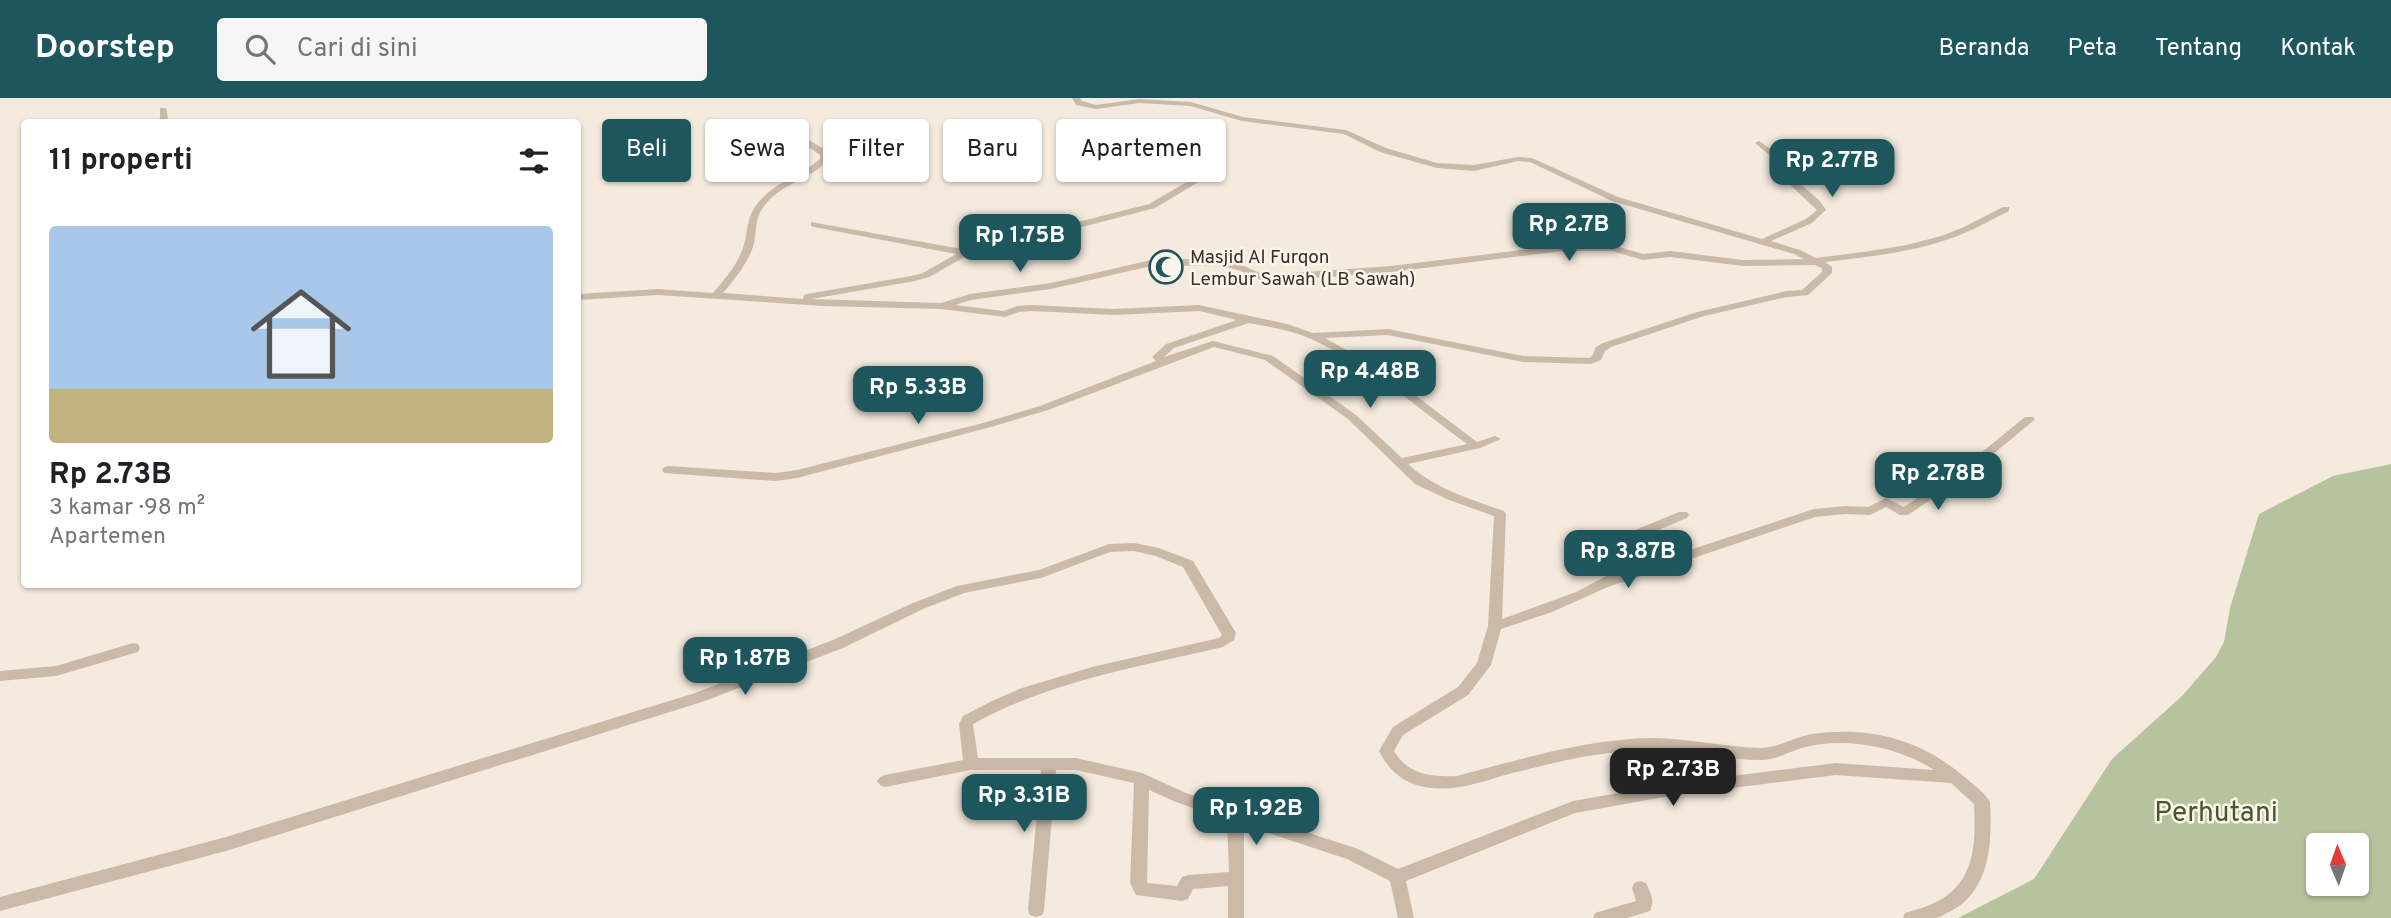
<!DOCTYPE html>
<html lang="id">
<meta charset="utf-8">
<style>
body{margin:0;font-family:Overpass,sans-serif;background:#f6f6f6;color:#202124;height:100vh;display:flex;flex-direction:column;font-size:26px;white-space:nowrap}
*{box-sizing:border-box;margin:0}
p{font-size:23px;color:#757577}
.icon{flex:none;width:38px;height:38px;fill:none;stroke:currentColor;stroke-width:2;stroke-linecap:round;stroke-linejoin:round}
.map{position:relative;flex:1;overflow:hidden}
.drawer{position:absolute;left:21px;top:21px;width:560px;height:469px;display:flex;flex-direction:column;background:#fff;border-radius:7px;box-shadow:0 2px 5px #0004}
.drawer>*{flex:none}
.hud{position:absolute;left:602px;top:21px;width:665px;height:63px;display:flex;gap:14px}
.needle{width:46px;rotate:358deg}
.buttons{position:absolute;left:2306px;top:735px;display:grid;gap:14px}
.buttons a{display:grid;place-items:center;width:63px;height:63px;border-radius:7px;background:#fff;box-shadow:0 2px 5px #0004;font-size:35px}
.price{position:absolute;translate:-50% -60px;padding:0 16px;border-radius:14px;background:#1d575d;color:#fff;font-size:23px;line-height:46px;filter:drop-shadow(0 2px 4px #0008)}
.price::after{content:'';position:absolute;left:50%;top:42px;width:21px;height:16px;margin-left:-10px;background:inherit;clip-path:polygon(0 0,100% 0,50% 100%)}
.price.on{background:#222;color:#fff}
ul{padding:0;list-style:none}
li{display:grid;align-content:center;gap:14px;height:371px;padding:0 28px}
li span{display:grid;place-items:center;height:217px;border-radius:7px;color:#555}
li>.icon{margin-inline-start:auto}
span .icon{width:126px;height:126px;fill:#fffc;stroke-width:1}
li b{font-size:30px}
h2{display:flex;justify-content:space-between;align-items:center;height:84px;padding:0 28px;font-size:30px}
.pill{padding:0 24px;border-radius:7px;background:#fff;box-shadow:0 2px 5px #0004;font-size:24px;line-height:63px}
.pill.on{background:#1d575d;color:#fff}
header{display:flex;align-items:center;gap:42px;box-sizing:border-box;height:98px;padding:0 35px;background:#1d575d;color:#fff}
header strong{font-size:33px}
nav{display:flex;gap:38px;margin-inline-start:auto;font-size:24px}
.search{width:490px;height:63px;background:#f6f6f6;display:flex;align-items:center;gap:18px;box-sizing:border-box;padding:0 24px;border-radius:7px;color:#757577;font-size:26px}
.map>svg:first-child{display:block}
.green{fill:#b6c49d;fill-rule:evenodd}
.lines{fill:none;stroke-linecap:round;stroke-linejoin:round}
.minor{fill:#ccbaa9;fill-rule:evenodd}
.labels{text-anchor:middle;stroke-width:5;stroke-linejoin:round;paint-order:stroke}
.far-poi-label{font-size:19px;fill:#392f29;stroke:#fbf4eb;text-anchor:start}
.near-park-label{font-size:28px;fill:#47592c;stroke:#fbf4eb}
</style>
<header>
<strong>Doorstep</strong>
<div class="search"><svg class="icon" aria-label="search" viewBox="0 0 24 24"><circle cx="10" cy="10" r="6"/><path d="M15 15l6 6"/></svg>Cari di sini</div>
<nav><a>Beranda</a><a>Peta</a><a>Tentang</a><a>Kontak</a></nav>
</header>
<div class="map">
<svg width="2391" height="820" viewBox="0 0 2391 820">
<rect width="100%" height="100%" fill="#f4eade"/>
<path class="green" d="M2391,366V820H1958L2034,781L2112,661L2182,598L2216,559L2224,544L2230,510L2259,416L2333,378ZM2319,747H2357V786H2319Z"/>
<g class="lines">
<path class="minor" d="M1072,0H1080L1082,3L1096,7L1139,1L1191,4L1243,19L1346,32L1386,50L1437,65L1474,67L1518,59L1532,60L1618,99L1762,141L1806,121L1817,112L1787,84L1779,65L1755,45L1759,43L1785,61L1794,81L1820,103L1826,112L1812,125L1771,143L1800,152L1816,160L1870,153L1907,147L1941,138L1964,129L2003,109H2009V113C1989,123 1970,134 1949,141C1909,155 1867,159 1825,164L1832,169V175L1808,197L1787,199L1704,218L1611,249L1605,253L1601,262L1591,266L1523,264L1388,237L1325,240L1383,273L1477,344L1495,338L1501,341L1480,350L1408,366C1435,391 1470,401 1504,413L1506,416L1502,521L1576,494L1623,469L1598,451L1575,463H1565L1564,460L1565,457L1595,442L1599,441L1606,444L1679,414H1687L1689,417L1687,420L1615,450L1634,463L1635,470L1814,411L1845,408L1868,409L1886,400L1904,409L1965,368L2025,319H2033L2035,321L2033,323L1973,373L1908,417H1900L1886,409L1870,417L1845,416L1815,419L1608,489L1552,514L1501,531L1491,567L1468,597L1403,637L1394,653C1408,677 1431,679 1457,678C1521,661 1586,641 1653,640C1689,640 1724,649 1760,650C1778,650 1794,639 1812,636C1872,628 1922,642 1967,681C1975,688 1985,695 1990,704C1992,743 1991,792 1951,813C1946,815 1941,819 1936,820C1926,820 1913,820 1903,820L1905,815C1914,812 1923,810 1932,806C1975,787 1976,748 1974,706L1951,685L1836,677L1675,697L1575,715L1406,783L1414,820H1398L1390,783L1347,761L1244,727V820H1228V788L1193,791L1188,801L1182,803L1136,797L1130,785L1134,685L1076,672H1056L1044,812L1042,817L1036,819L1030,817L1028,812L1041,672H971L885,689L880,687L877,683L880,679L885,677L963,662L959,626L963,618L992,603L1022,590L1092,569L1219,540L1222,537L1183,469L1156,458L1134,453L1110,454L1041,480L964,495L923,511L843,550L705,603L226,753L0,813V799L226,739L695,595L833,542L913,505L957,488L1039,472L1109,446L1134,445L1159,450L1193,463L1236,535L1234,542L1223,549C1138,569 1051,583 973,626L978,660H1076L1142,675L1186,695L1358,751L1398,771L1573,703L1675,685L1836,665L1934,672C1898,648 1843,638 1802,650C1788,654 1776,662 1761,662C1729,662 1698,654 1666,652C1638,651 1610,655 1582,659C1556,664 1530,671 1505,677C1481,684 1457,693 1432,690C1407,688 1390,675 1379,653L1393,629L1458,589L1477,565L1488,528L1494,418L1449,402L1415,386L1348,321L1265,262L1214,249L1048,312L991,329L797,380L776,383L664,375L662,372L664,369L668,368L776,375L797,372L983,325L1040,308L1156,263L1152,259L1166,246L1237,222L1199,213L1114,217L1031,213L1019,214L1005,219L941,211L823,208L658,197L578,202V196L658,191L713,195C725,181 737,167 743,150C748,135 746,122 755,109C771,85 799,79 820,61V57C785,31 765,39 725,46L721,44C727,41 735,40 742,38C772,33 796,32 822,50L865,43L869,45L827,54L828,62C811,82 779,85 762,111C754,123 757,136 753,149C747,166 735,181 723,195L803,201L804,197L807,196L911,178L923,175L956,156L814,129L811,128V124L962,151L973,144L1082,123L1149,106L1204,74L1207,75V79L1155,110L1082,129L976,149L961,161L929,179L915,183L811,201L941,205L970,196L1051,185L1147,163L1171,161H1218L1244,168L1264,177L1391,168L1563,147H1613L1643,156L1670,153L1743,162L1804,161L1794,156L1612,103L1530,64L1518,63L1474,73L1437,70L1380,54L1344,36L1242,23L1190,8L1139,5L1096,11L1076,7ZM1563,153H1612L1643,162L1670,159L1743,168L1815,167L1822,170V174L1802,192L1787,193L1697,214L1603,245L1596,249L1592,258L1589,260L1523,258L1388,231L1313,235L1287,226L1199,207L1114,211L1031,207L1017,208L1004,213L955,207L971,202L1051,191L1147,169L1218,167L1238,172L1263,183L1292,182L1391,174ZM1249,225C1270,229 1291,232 1311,241C1368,267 1417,309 1467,346L1402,360L1356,317L1273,258L1213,243L1164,259L1174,250ZM1149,692L1176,704L1227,722L1229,774L1188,777L1182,779L1177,788L1147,785Z
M160,10H166L168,20L164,24H156L160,20Z
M133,545L138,546L140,550L138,554L56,578L0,583V573L56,568Z
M1640,783L1646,785C1651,795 1655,803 1650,813L1627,820H1593L1595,815L1636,803L1632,790L1634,785Z"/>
</g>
<defs>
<symbol id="mosque-ring" viewBox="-11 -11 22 22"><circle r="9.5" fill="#fbf4eb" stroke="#1d575d" stroke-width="1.5"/><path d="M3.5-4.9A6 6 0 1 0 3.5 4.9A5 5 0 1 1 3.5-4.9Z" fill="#1d575d"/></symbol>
</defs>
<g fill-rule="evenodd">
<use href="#mosque-ring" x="1147" y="150" width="38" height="38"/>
</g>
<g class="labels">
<g class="far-poi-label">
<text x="1190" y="165">Masjid Al Furqon<tspan x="1190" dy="22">Lembur Sawah (LB Sawah)</tspan></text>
</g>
<g class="near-park-label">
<text x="2216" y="723">Perhutani</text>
</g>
</g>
</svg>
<div class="buttons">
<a><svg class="needle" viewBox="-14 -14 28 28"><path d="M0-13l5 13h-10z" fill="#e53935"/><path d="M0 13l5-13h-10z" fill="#757577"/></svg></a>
</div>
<b class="price" style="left:1832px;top:101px">Rp 2.77B</b>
<b class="price" style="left:1569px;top:165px">Rp 2.7B</b>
<b class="price" style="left:1020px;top:176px">Rp 1.75B</b>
<b class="price" style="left:1370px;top:312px">Rp 4.48B</b>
<b class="price" style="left:918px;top:328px">Rp 5.33B</b>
<b class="price" style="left:1938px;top:414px">Rp 2.78B</b>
<b class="price" style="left:1628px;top:492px">Rp 3.87B</b>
<b class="price" style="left:745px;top:599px">Rp 1.87B</b>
<b class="price on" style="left:1673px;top:710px">Rp 2.73B</b>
<b class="price" style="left:1024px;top:736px">Rp 3.31B</b>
<b class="price" style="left:1256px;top:749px">Rp 1.92B</b>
<div class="hud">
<a class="pill on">Beli</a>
<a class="pill">Sewa</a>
<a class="pill">Filter</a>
<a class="pill">Baru</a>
<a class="pill">Apartemen</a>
</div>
<section class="drawer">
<h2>11 properti<svg class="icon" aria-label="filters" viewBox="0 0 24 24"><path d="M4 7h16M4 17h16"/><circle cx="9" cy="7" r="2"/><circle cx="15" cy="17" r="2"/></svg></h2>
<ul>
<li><span style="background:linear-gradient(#a9c7e8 75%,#c2b280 0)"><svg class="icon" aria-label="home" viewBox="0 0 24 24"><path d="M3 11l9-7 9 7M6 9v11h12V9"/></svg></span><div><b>Rp 2.73B</b><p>3 kamar · 98 m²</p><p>Apartemen</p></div></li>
</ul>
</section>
</div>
